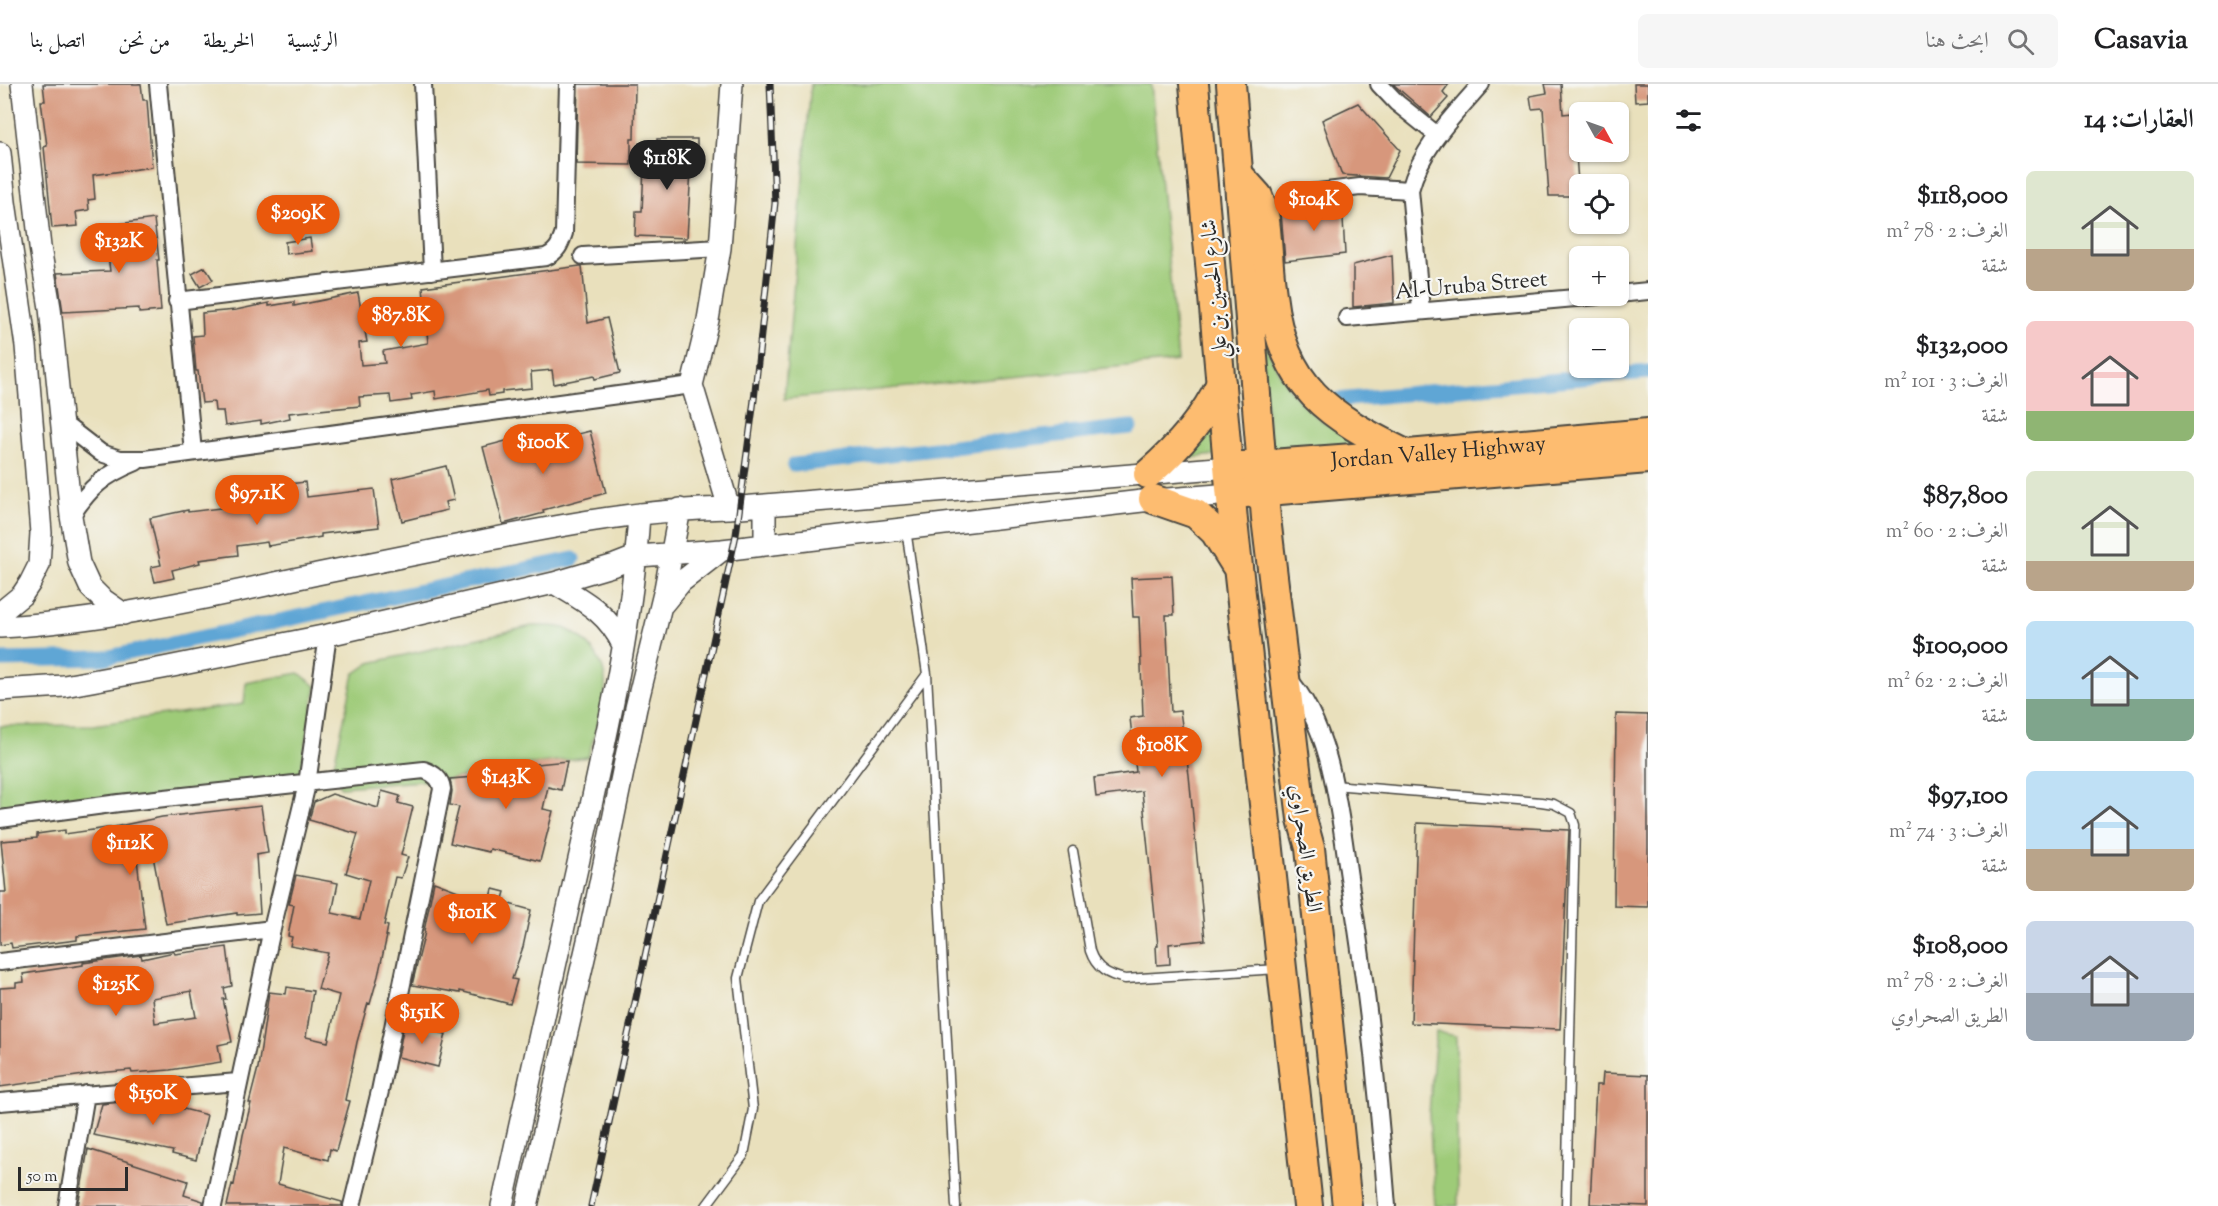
<!DOCTYPE html>
<html lang="ar">
<meta charset="utf-8">
<style>
body{margin:0;font-family:"Sorts Mill Goudy",Amiri,serif;background:#f6f6f6;color:#202124;direction:rtl;height:100vh;display:flex;flex-direction:column;font-size:22px;white-space:nowrap}
*{box-sizing:border-box;margin:0}
p{font-size:20px;color:#757577}
.icon{flex:none;width:33px;height:33px;fill:none;stroke:currentColor;stroke-width:2;stroke-linecap:round;stroke-linejoin:round}
.map{position:relative;flex:1;overflow:hidden;direction:ltr}
.drawer{display:flex;flex-direction:column;background:#fff;width:570px}
.drawer>*{flex:none}
.needle{width:39px;rotate:130deg}
.controls{position:absolute;left:1569px;top:18px;display:grid;gap:12px}
.controls a{display:grid;place-items:center;width:60px;height:60px;border-radius:9px;background:#fff;box-shadow:0 2px 4px #0004;font-size:30px}
.scale{position:absolute;left:18px;bottom:15px;width:110px;box-sizing:border-box;padding-left:6px;border:3px solid #2b2b2b;border-top:0;font-size:16px;line-height:21px;white-space:nowrap;color:#2b2b2b;-webkit-text-stroke:4px #f6f6f2;paint-order:stroke}
.price{position:absolute;translate:-50% -51px;padding:0 14px;border-radius:21px;background:#ea580c;color:#fff;font-size:20px;line-height:39px;filter:drop-shadow(0 2px 3px #0008)}
.price::after{content:'';position:absolute;left:50%;top:36px;width:18px;height:14px;margin-left:-9px;background:inherit;clip-path:polygon(0 0,100% 0,50% 100%)}
.price.current{background:#222;color:#fff}
ul{padding:0;list-style:none}
li{display:flex;align-items:center;gap:18px;height:150px;padding:0 24px}
li span{display:grid;place-items:center;flex:none;width:168px;height:120px;border-radius:9px;color:#555}
li>.icon{margin-inline-start:auto}
span .icon{width:72px;height:72px;fill:#fffc;stroke-width:1}
li b{font-size:26px}
h2{display:flex;justify-content:space-between;align-items:center;height:72px;padding:0 24px;font-size:26px}
header{display:flex;align-items:center;gap:36px;box-sizing:border-box;height:84px;padding:0 30px;background:#fff;border-bottom:2px solid #e0e0e0}
header strong{font-size:28px}
nav{display:flex;gap:33px;margin-inline-start:auto;font-size:21px}
.search{width:420px;height:54px;background:#f6f6f6;display:flex;align-items:center;gap:15px;box-sizing:border-box;padding:0 21px;border-radius:9px;color:#757577;font-size:22px}
main{display:flex;flex:1;min-height:0}
.map>svg:first-child{display:block}
.green{fill:#9ecb78;stroke:#647b52;stroke-width:1.5}
.lines{fill:none;stroke-linecap:round;stroke-linejoin:round}
.canal{stroke:#5fa6d5;stroke-width:15}
.building{fill:#d7977b;fill-rule:evenodd}
.service-casing{stroke:#484641;stroke-width:11}
.minor-casing{stroke:#484641;stroke-width:20}
.tertiary-casing{stroke:#484641;stroke-width:24}
.trunk-casing{stroke:#484641;stroke-width:32}
.service{stroke:#fff;stroke-width:8}
.minor{stroke:#fff;stroke-width:16}
.tertiary{stroke:#fff;stroke-width:21}
.trunk{stroke:#fdbc70;stroke-width:28}
.rail-casing{stroke:#2b2b2b;stroke-width:7}
.rail{stroke:#f6f6f2;stroke-width:4.5;stroke-dasharray:14;stroke-linecap:butt}
.labels{text-anchor:middle;stroke-width:4.5;stroke-linejoin:round;paint-order:stroke}
.street-label{font-size:22px;fill:#2b2b2b;stroke:#f6f6f2}
</style>
<header>
<strong>Casavia</strong>
<div class="search"><svg class="icon" aria-label="search" viewBox="0 0 24 24"><circle cx="10" cy="10" r="6"/><path d="M15 15l6 6"/></svg>ابحث هنا</div>
<nav><a>الرئيسية</a><a>الخريطة</a><a>من نحن</a><a>اتصل بنا</a></nav>
</header>
<main>
<section class="drawer">
<h2>العقارات: 14<svg class="icon" aria-label="filters" viewBox="0 0 24 24"><path d="M4 7h16M4 17h16"/><circle cx="9" cy="7" r="2"/><circle cx="15" cy="17" r="2"/></svg></h2>
<ul>
<li><span style="background:linear-gradient(#dfe7d0 65%,#b9a48a 0)"><svg class="icon" aria-label="home" viewBox="0 0 24 24"><path d="M3 11l9-7 9 7M6 9v11h12V9"/></svg></span><div><b>$118,000</b><p>الغرف: 2 · 78 m²</p><p>شقة</p></div></li>
<li><span style="background:linear-gradient(#f6c9c9 75%,#8fb573 0)"><svg class="icon" aria-label="home" viewBox="0 0 24 24"><path d="M3 11l9-7 9 7M6 9v11h12V9"/></svg></span><div><b>$132,000</b><p>الغرف: 3 · 101 m²</p><p>شقة</p></div></li>
<li><span style="background:linear-gradient(#dfe7d0 75%,#b9a48a 0)"><svg class="icon" aria-label="home" viewBox="0 0 24 24"><path d="M3 11l9-7 9 7M6 9v11h12V9"/></svg></span><div><b>$87,800</b><p>الغرف: 2 · 60 m²</p><p>شقة</p></div></li>
<li><span style="background:linear-gradient(#bfe0f5 65%,#7fa58c 0)"><svg class="icon" aria-label="home" viewBox="0 0 24 24"><path d="M3 11l9-7 9 7M6 9v11h12V9"/></svg></span><div><b>$100,000</b><p>الغرف: 2 · 62 m²</p><p>شقة</p></div></li>
<li><span style="background:linear-gradient(#bfe0f5 65%,#b9a48a 0)"><svg class="icon" aria-label="home" viewBox="0 0 24 24"><path d="M3 11l9-7 9 7M6 9v11h12V9"/></svg></span><div><b>$97,100</b><p>الغرف: 3 · 74 m²</p><p>شقة</p></div></li>
<li><span style="background:linear-gradient(#c9d6e8 60%,#9aa5b1 0)"><svg class="icon" aria-label="home" viewBox="0 0 24 24"><path d="M3 11l9-7 9 7M6 9v11h12V9"/></svg></span><div><b>$108,000</b><p>الغرف: 2 · 78 m²</p><p>الطريق الصحراوي</p></div></li>
</ul>
</section>
<div class="map">
<svg width="1648" height="1122" viewBox="0 0 1648 1122">
<rect width="100%" height="100%" fill="#f6f6f2"/>
<filter id="ink" filterUnits="userSpaceOnUse"><feTurbulence type="fractalNoise" baseFrequency=".0167" numOctaves="2"/><feDisplacementMap in="SourceGraphic" scale="12" xChannelSelector="R" yChannelSelector="G"/><feConvolveMatrix kernelMatrix="1 2 1 2 8 2 1 2 1" color-interpolation-filters="sRGB"/></filter>
<filter id="wash" filterUnits="userSpaceOnUse"><feTurbulence type="fractalNoise" baseFrequency=".008" numOctaves="4" result="noise"/><feDisplacementMap in="SourceGraphic" scale="24" xChannelSelector="R" yChannelSelector="G"/><feGaussianBlur stdDeviation="1.35" result="paint"/><feColorMatrix in="noise" values="0 0 0 0 0 0 0 0 0 0 0 0 0 0 0 0 0 1.4 0 .05"/><feComposite in="paint" operator="in"/></filter>
<g filter="url(#wash)">
<rect width="100%" height="100%" fill="#e9e0bc"/>
<path class="green" d="M811,0H1151L1178,277L784,315Z
M1260,249C1286,309 1302,330 1361,360L1270,365Z
M1218,326L1223,370L1180,375Z
M532,542C542,542 555,541 564,544C588,554 608,579 605,606C603,628 594,651 588,673L516,682L450,695L341,703L332,689L354,590L370,579Z
M299,589L316,602L300,693L0,734V642L93,641L244,620L246,599Z
M1436,948L1456,952L1458,1122H1435L1429,1030Z"/>
<g class="lines">
<path class="canal" d="M1337,316L1648,288
M794,381L1130,343
M0,576L104,574L573,475"/>
</g>
<g id="blocks">
<path class="building" d="M43,0H141L143,16H147L152,83L93,91L95,115L88,116L89,126L76,128L78,142L52,144L44,63L47,62L41,17H45Z
M578,0H635L634,55H631V81L576,80Z
M1393,0H1449L1443,8L1448,14L1431,33Z
M1545,0H1561L1563,30L1573,29L1579,112H1549L1543,24L1532,25L1530,12L1547,9Z
M1634,0H1648V17L1635,18Z
M1358,19L1400,66L1386,94L1342,91L1322,36Z
M657,55H697V68H692L687,154L635,152L636,127H642L644,83H656Z
M1342,117L1345,170L1285,177L1281,128Z
M154,135L159,176H157L161,227L139,229V224L63,228L57,189L110,187L104,142Z
M310,154L312,167L286,170L285,158Z
M1392,171L1394,219L1353,223V181Z
M580,182H582L588,239L607,234L620,289L595,295L594,292L554,300L552,286L531,288L532,304L502,307V310L489,312L488,306L436,315L435,307L411,311L412,316L391,319L390,311L359,313L360,322L289,329L290,334L261,340V337L225,342L223,327H215L214,318L202,319L198,287H196L193,252L203,251L202,229L236,226L269,219V222L294,218V222L358,209L367,258L359,259L361,281L385,279L383,267L428,259L423,203Z
M205,183L213,196L200,203L192,190Z
M590,347L606,409L543,426L544,429L503,440L483,363L525,352L527,363Z
M446,382L454,416L445,418L447,426L402,437L392,395Z
M305,398L307,413L374,405L379,443L321,450V453L268,462L267,458L237,462L238,471L199,476L200,479L172,486L174,494L155,498L151,483L161,481L150,434L188,426V428L261,419V417L291,412L289,400Z
M1172,492L1174,531H1166L1171,628L1180,627L1189,691L1205,856L1169,860L1170,880L1157,881L1156,862H1158L1142,707L1096,713L1094,694L1136,688L1130,634L1143,632L1139,533H1133L1131,494Z
M1616,630L1648,631V823L1614,822Z
M567,677L561,706L548,703L543,725L553,727L540,777L490,765L489,768L450,759L459,723L450,721L452,707L450,695L514,690L516,682Z
M382,707L400,712L398,719L413,723L401,771L408,773L401,794L395,793L384,841L388,842L386,852H387L378,892L370,920L368,919L357,958L345,1016L350,1017L336,1067L330,1065L328,1076L284,1064L278,1100L342,1118V1122H227L232,1100L234,1101L243,1051L251,1019H249L258,984L269,908L286,910L287,903L313,907L306,953L328,958L339,911L318,905L328,869L290,862L292,853L288,852L294,821L289,820L296,791L338,799L332,829L360,835L369,796L346,789L358,750L309,736L314,718L332,710L378,724Z
M261,722L268,769L256,771L260,829L237,831V829L166,840L153,772L137,775L145,845L77,852V856L12,864L11,859L0,861V808H6L1,757L37,754V750L65,746V750L114,743L162,733Z
M1417,739L1569,746L1560,945L1411,939Z
M434,798L490,819L493,805L505,808L502,818L531,826L523,863L512,895L517,896L510,920L460,907V909L412,901L425,848L424,847Z
M227,863L232,902L224,904L226,915H223L232,958L218,961L221,978L170,986L132,989L131,986L98,989L0,1003V904L16,903V899L24,898L23,890L83,881V879L141,871L142,875L174,868L175,870ZM191,907L196,933L155,939L152,914Z
M404,940L446,950L438,983L398,973Z
M1603,989L1648,991V1122L1590,1120L1596,1001H1602Z
M158,1015L173,1018L172,1022L207,1031L196,1076L172,1070L173,1067L93,1051L102,1020L121,1018L147,1026L150,1016Z
M88,1065L188,1097L184,1111L203,1117V1122H78Z"/>
</g>
</g>
<g filter="url(#ink)">
<use href="#blocks" fill-opacity="0" stroke="#484641" stroke-width="1.5"/>
<g class="lines">
<defs>
<path id="service" d="M906,445L927,590L956,1122
M1333,701L1541,718L1554,720L1571,729L1575,741L1566,1122
M1073,767L1090,867C1096,885 1108,891 1125,895L1278,885
M706,1122L744,1071L753,1025L738,894L758,817L927,590"/>
<path id="minor" d="M158,0L193,368
M423,0L432,187
M1379,0L1397,19L1437,51
M1302,110L1360,103L1410,106
M583,172L720,164
M1618,210L1648,207
M177,217L546,173C557,168 560,161 564,149L568,0
M1421,226L1410,106C1421,64 1453,32 1481,0
M1347,234L1598,212
M61,338L101,369L120,375H145L692,301
M71,432C90,403 104,391 136,378
M1286,592C1335,644 1340,739 1351,806C1368,911 1379,1016 1387,1122
M0,735L119,719L424,686C433,689 441,695 442,705L380,1007L352,1122
M0,878L272,845
M0,1018L238,998
M67,1122L86,1010
M213,1122L272,845L307,700L328,551"/>
<path id="tertiary" d="M22,0L40,163L50,224L71,432L79,479L90,503L101,514L124,530
M0,69L5,118L26,262L41,449L39,481L30,499L22,511L0,529
M729,424L692,301L708,236L720,164L732,0
M765,461V421
M554,499C584,517 607,528 623,561
M663,520L681,498L722,466
M0,543C107,537 212,513 317,490C374,478 430,467 486,456C567,440 646,425 729,424L1229,383
M0,606L64,602L163,584L328,551L554,499L615,481L638,472L722,466L1142,417L1231,410
M502,1122C529,996 558,870 586,744C609,641 633,535 639,430
M527,1122L590,848L636,624L665,505L680,425"/>
<g id="trunk">
<path d="M1194,0L1233,437L1308,1122"/>
<path d="M1231,0L1266,434L1302,735L1310,764L1347,1122"/>
<path d="M1240,92L1258,112L1264,128C1268,155 1268,183 1272,211C1283,303 1328,332 1406,370"/>
<path id="s1" d="M1244,382L1408,370L1648,349"/>
<path d="M1148,390C1178,364 1204,335 1221,299"/>
<path d="M1245,409L1648,375"/>
<path d="M1153,415L1196,430L1215,448L1235,480"/>
</g>
</defs>
<use href="#service" class="service-casing"/>
<use href="#minor" class="minor-casing"/>
<use href="#tertiary" class="tertiary-casing"/>
<use href="#trunk" class="trunk-casing"/>
<use href="#service" class="service"/>
<use href="#minor" class="minor"/>
<use href="#tertiary" class="tertiary"/>
<use href="#trunk" class="trunk"/>
<defs>
<path id="rail" d="M591,1122L736,451L754,316L775,119L770,0"/>
</defs>
<use href="#rail" class="rail-casing"/>
<use href="#rail" class="rail"/>
</g>
</g>
<g class="labels">
<g class="street-label">
<text transform="translate(1471 200) rotate(-5)" y="8">Al-Uruba Street</text>
<text transform="translate(1213 205) rotate(-95)" y="8">شارع الحسين بن علي</text>
<text dy="8" stroke="none"><textPath href="#s1" startOffset="195">Jordan Valley Highway</textPath></text>
<text transform="translate(1307 764) rotate(82)" y="8">الطريق الصحراوي</text>
</g>
</g>
</svg>
<div class="controls">
<a><svg class="needle" viewBox="-14 -14 28 28"><path d="M0-13l5 13h-10z" fill="#e53935"/><path d="M0 13l5-13h-10z" fill="#757577"/></svg></a>
<a><svg class="icon" aria-label="locate" viewBox="0 0 24 24"><circle cx="12" cy="12" r="6"/><path d="M12 2v4M12 18v4M2 12h4M18 12h4"/></svg></a>
<a>+</a>
<a>−</a>
</div>
<div class="scale">50 m</div>
<b class="price current" style="left:667px;top:107px">$118K</b>
<b class="price" style="left:1314px;top:148px">$104K</b>
<b class="price" style="left:298px;top:162px">$209K</b>
<b class="price" style="left:119px;top:190px">$132K</b>
<b class="price" style="left:401px;top:264px">$87.8K</b>
<b class="price" style="left:543px;top:391px">$100K</b>
<b class="price" style="left:257px;top:442px">$97.1K</b>
<b class="price" style="left:1162px;top:694px">$108K</b>
<b class="price" style="left:506px;top:726px">$143K</b>
<b class="price" style="left:130px;top:792px">$112K</b>
<b class="price" style="left:472px;top:861px">$101K</b>
<b class="price" style="left:116px;top:933px">$125K</b>
<b class="price" style="left:422px;top:961px">$151K</b>
<b class="price" style="left:153px;top:1042px">$150K</b>
</div>
</main>
